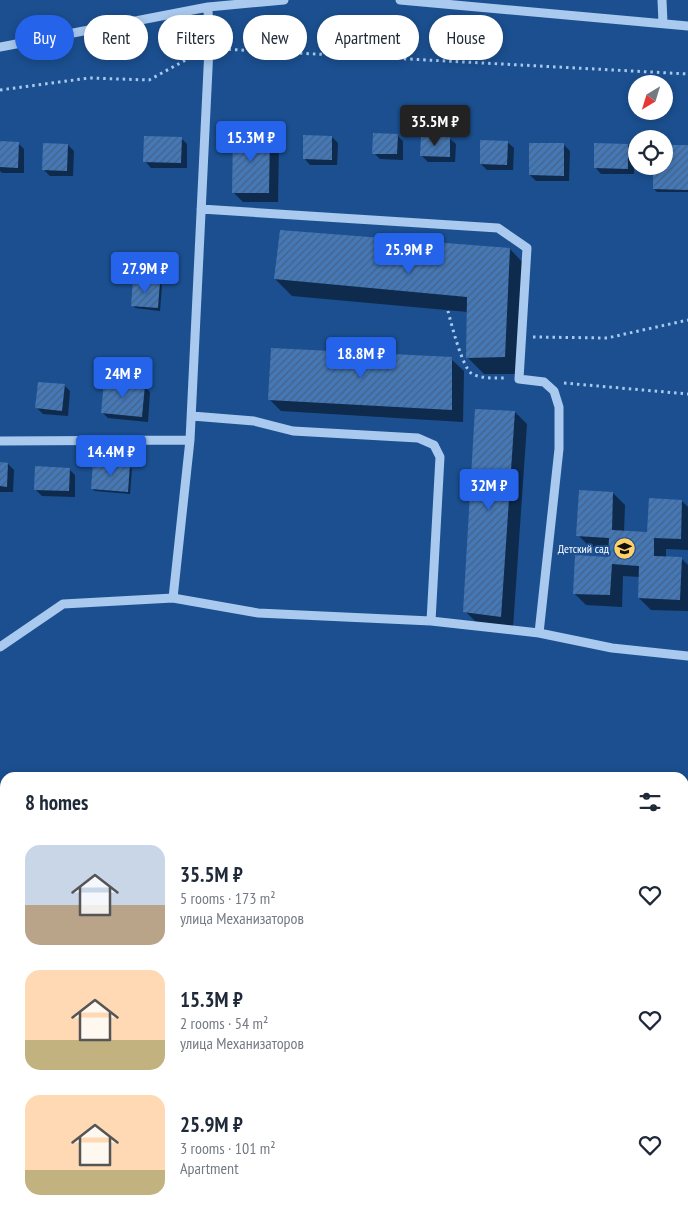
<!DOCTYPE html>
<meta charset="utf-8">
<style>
body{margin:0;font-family:"PT Sans Narrow",sans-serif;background:#f2f2f3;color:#1f2937;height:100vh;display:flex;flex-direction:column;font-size:19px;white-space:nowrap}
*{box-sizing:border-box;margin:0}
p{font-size:16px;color:#747a83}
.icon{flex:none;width:28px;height:28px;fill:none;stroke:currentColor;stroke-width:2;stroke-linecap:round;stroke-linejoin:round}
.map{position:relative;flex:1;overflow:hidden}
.panel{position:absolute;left:0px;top:772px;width:689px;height:446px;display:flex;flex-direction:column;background:#fff;border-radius:15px 15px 0 0;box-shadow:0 2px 8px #0003}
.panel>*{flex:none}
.hud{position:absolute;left:15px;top:15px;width:659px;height:45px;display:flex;gap:10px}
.needle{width:32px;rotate:218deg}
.tools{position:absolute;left:628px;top:75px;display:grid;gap:10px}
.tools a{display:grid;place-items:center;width:45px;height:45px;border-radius:50%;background:#fff;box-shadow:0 2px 8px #0003;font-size:25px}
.price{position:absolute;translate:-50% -42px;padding:0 11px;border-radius:5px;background:#2563eb;color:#fff;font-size:16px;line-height:32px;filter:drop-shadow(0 1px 2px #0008)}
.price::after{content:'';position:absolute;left:50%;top:30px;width:15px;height:11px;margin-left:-8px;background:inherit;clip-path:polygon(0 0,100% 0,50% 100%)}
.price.on{background:#222;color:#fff}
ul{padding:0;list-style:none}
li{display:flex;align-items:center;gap:15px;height:125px;padding:0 25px}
li span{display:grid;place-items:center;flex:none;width:140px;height:100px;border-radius:15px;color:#555}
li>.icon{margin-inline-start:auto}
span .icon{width:60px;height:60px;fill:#fffc;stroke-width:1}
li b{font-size:21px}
h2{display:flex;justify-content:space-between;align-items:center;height:60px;padding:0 25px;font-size:21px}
.tag{padding:0 18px;border-radius:22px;background:#fff;box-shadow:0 2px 8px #0003;font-size:18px;line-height:45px}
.tag.on{background:#2563eb;color:#fff}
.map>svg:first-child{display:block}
.forest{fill:url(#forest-firs)}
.water{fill:url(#water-rules);stroke:#9cc4f0}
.shadow{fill:#0007}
.building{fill:url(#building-hatch)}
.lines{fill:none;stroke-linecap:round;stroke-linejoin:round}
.path{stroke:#a9c9ee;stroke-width:3;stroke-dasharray:2.5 4;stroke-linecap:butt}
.minor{stroke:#a9c9ee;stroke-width:9}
.labels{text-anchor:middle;stroke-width:4;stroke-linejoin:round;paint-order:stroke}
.poi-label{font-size:12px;fill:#fff;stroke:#1b4f8f;text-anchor:end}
</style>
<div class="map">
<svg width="688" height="1218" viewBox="0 0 688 1218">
<defs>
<pattern id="forest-firs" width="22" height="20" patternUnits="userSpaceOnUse" patternTransform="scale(1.25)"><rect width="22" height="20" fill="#2e69ad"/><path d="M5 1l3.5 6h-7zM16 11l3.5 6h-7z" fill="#4d80b9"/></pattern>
<pattern id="water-rules" width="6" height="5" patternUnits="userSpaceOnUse" patternTransform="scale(1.25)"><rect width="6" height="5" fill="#3c6290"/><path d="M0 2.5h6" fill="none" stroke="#597aa1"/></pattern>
<pattern id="building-hatch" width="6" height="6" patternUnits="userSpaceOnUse" patternTransform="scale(1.25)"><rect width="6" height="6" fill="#4478b7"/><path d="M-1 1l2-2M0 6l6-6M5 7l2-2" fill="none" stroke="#486282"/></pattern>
</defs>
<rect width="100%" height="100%" fill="#1b4f8f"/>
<path class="forest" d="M0,919L5,920V1214H684V959L688,956V1218H0Z"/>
<path class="water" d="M0,801L5,802V906H0Z"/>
<path class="shadow" d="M270,135L279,144L278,202H243L233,192Z
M397,135L403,141V160L380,159L374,153Z
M332,137L338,143L337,165H310L304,158Z
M181,138L187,144V168H151L145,161Z
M449,138L456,144L455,162H428L422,156Z
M0,142L18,143L24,149V173H2L0,171Z
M507,142L514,148L513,170H487L481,164Z
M68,145L74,151L73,176H50L44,170Z
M564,145L570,151L569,181H536L530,175Z
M628,145L634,151V174H601L595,167Z
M664,146L688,147V192H657L654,189L664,166Z
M510,249L526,266L521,374H484L467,357L468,312L292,296L275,279Z
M160,283L162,286L160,311L135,308L133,305Z
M451,359L464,371L463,422L281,411L269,399Z
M64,385L70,391L68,416L43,414L37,408Z
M144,386L150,392L148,422L108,418L102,412Z
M515,412L527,424L513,628L477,623L465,611Z
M0,463L8,464L14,470L13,492H0Z
M129,466L132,469L130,494L95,491L92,489Z
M69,469L75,475V497L42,496L36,490Z
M613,493L625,505L624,532L649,533L682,501L688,507V550L666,549V558H681L688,565V611L651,610L639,598L640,577L623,576L622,607L586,605L574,593L609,558L610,548L590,547L578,535Z"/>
<path class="building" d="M233,133L270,134L269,193H232Z
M373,133L398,134L397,154H372Z
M303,135L332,136V160L303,159Z
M144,136L182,137L181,163L143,162Z
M421,136L450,137V157L420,156Z
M480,140L508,141L507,165L480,164Z
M0,141L19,142L18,168L0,167Z
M43,143L68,144L67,171L42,170Z
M529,143H564V176L529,175Z
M594,143L628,144V169L594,168Z
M664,145H688V190L653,189V166H664Z
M280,230L510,248L505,357L466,358L467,297L274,279Z
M133,279L160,282L158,308L131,306Z
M271,348L452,357V410L268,400Z
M104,381L145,385L142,417L101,413Z
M38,382L65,384L62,411L35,408Z
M475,409L515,411L501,617L463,612Z
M0,462L8,463L7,487L0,486Z
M93,462L130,465L128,492L91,489Z
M35,466L70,468L69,491L34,490Z
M579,490L613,492L612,530L647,532L649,498L682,500L681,539L654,538V556L682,557L680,600L638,598L639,566L612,564L610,595L573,594L575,555L608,557L609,538L576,536Z"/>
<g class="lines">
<path class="path" d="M222,49L688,74
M0,90L89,78L149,80L195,55
M448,311C451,323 462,366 471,373C480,379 495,378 506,378
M533,337L607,338L688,320
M564,383L688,394
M0,983L5,987
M0,1073L5,1074
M684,1195L688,1196
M292,1218L293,1214"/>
<path class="minor" d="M400,0L688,26
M662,0L663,23
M0,47L208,7L284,0
M201,209L498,228L527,248L519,379L544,382L554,391L559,407V449L539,633
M192,416L254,421L293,431L418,438L434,445L440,457L431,621
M0,441L190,440
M173,598L190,440L209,48L208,7
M0,647L63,604L173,598L258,613L431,621L539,633L612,648L688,656"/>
</g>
<defs>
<symbol id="school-disc" viewBox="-11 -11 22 22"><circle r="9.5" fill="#ffd166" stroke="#1b4f8f"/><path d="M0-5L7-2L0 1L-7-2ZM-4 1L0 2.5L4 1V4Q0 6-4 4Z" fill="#111"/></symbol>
</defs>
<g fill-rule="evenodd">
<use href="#school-disc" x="612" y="536" width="25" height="25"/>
</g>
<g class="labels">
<g class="poi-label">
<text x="609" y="553">Детский сад</text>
</g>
</g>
</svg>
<div class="tools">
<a><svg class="needle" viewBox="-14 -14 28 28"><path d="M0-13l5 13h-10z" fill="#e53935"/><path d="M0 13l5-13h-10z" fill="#747a83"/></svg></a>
<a><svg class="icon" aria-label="locate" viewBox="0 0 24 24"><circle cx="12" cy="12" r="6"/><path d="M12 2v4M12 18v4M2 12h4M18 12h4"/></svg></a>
</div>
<b class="price on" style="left:435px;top:147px">35.5M ₽</b>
<b class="price" style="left:251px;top:163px">15.3M ₽</b>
<b class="price" style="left:409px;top:275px">25.9M ₽</b>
<b class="price" style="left:145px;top:294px">27.9M ₽</b>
<b class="price" style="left:361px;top:379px">18.8M ₽</b>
<b class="price" style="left:123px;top:399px">24M ₽</b>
<b class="price" style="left:111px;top:477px">14.4M ₽</b>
<b class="price" style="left:489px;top:511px">32M ₽</b>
<div class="hud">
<a class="tag on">Buy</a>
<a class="tag">Rent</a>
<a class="tag">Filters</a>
<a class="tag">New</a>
<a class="tag">Apartment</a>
<a class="tag">House</a>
</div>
<section class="panel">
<h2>8 homes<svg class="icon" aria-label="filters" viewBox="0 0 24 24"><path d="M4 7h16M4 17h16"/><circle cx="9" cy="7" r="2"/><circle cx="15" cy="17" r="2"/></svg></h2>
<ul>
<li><span style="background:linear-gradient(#c9d6e8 60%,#b9a48a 0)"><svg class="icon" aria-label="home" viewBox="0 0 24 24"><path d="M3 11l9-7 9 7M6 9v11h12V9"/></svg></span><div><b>35.5M ₽</b><p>5 rooms · 173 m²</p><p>улица Механизаторов</p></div><svg class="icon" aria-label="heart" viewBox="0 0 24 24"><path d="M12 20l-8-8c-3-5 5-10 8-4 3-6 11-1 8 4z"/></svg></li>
<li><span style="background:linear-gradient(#ffd9b3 70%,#c2b280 0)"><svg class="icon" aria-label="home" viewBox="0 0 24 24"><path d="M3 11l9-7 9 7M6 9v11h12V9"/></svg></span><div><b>15.3M ₽</b><p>2 rooms · 54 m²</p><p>улица Механизаторов</p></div><svg class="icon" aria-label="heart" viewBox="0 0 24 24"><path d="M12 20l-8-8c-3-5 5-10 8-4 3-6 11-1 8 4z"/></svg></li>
<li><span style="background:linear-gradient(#ffd9b3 75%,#c2b280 0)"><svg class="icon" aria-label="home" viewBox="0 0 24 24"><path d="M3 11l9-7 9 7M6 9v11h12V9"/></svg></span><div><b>25.9M ₽</b><p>3 rooms · 101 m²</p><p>Apartment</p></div><svg class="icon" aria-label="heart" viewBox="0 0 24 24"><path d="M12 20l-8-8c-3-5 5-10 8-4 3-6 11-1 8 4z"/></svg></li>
</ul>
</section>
</div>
